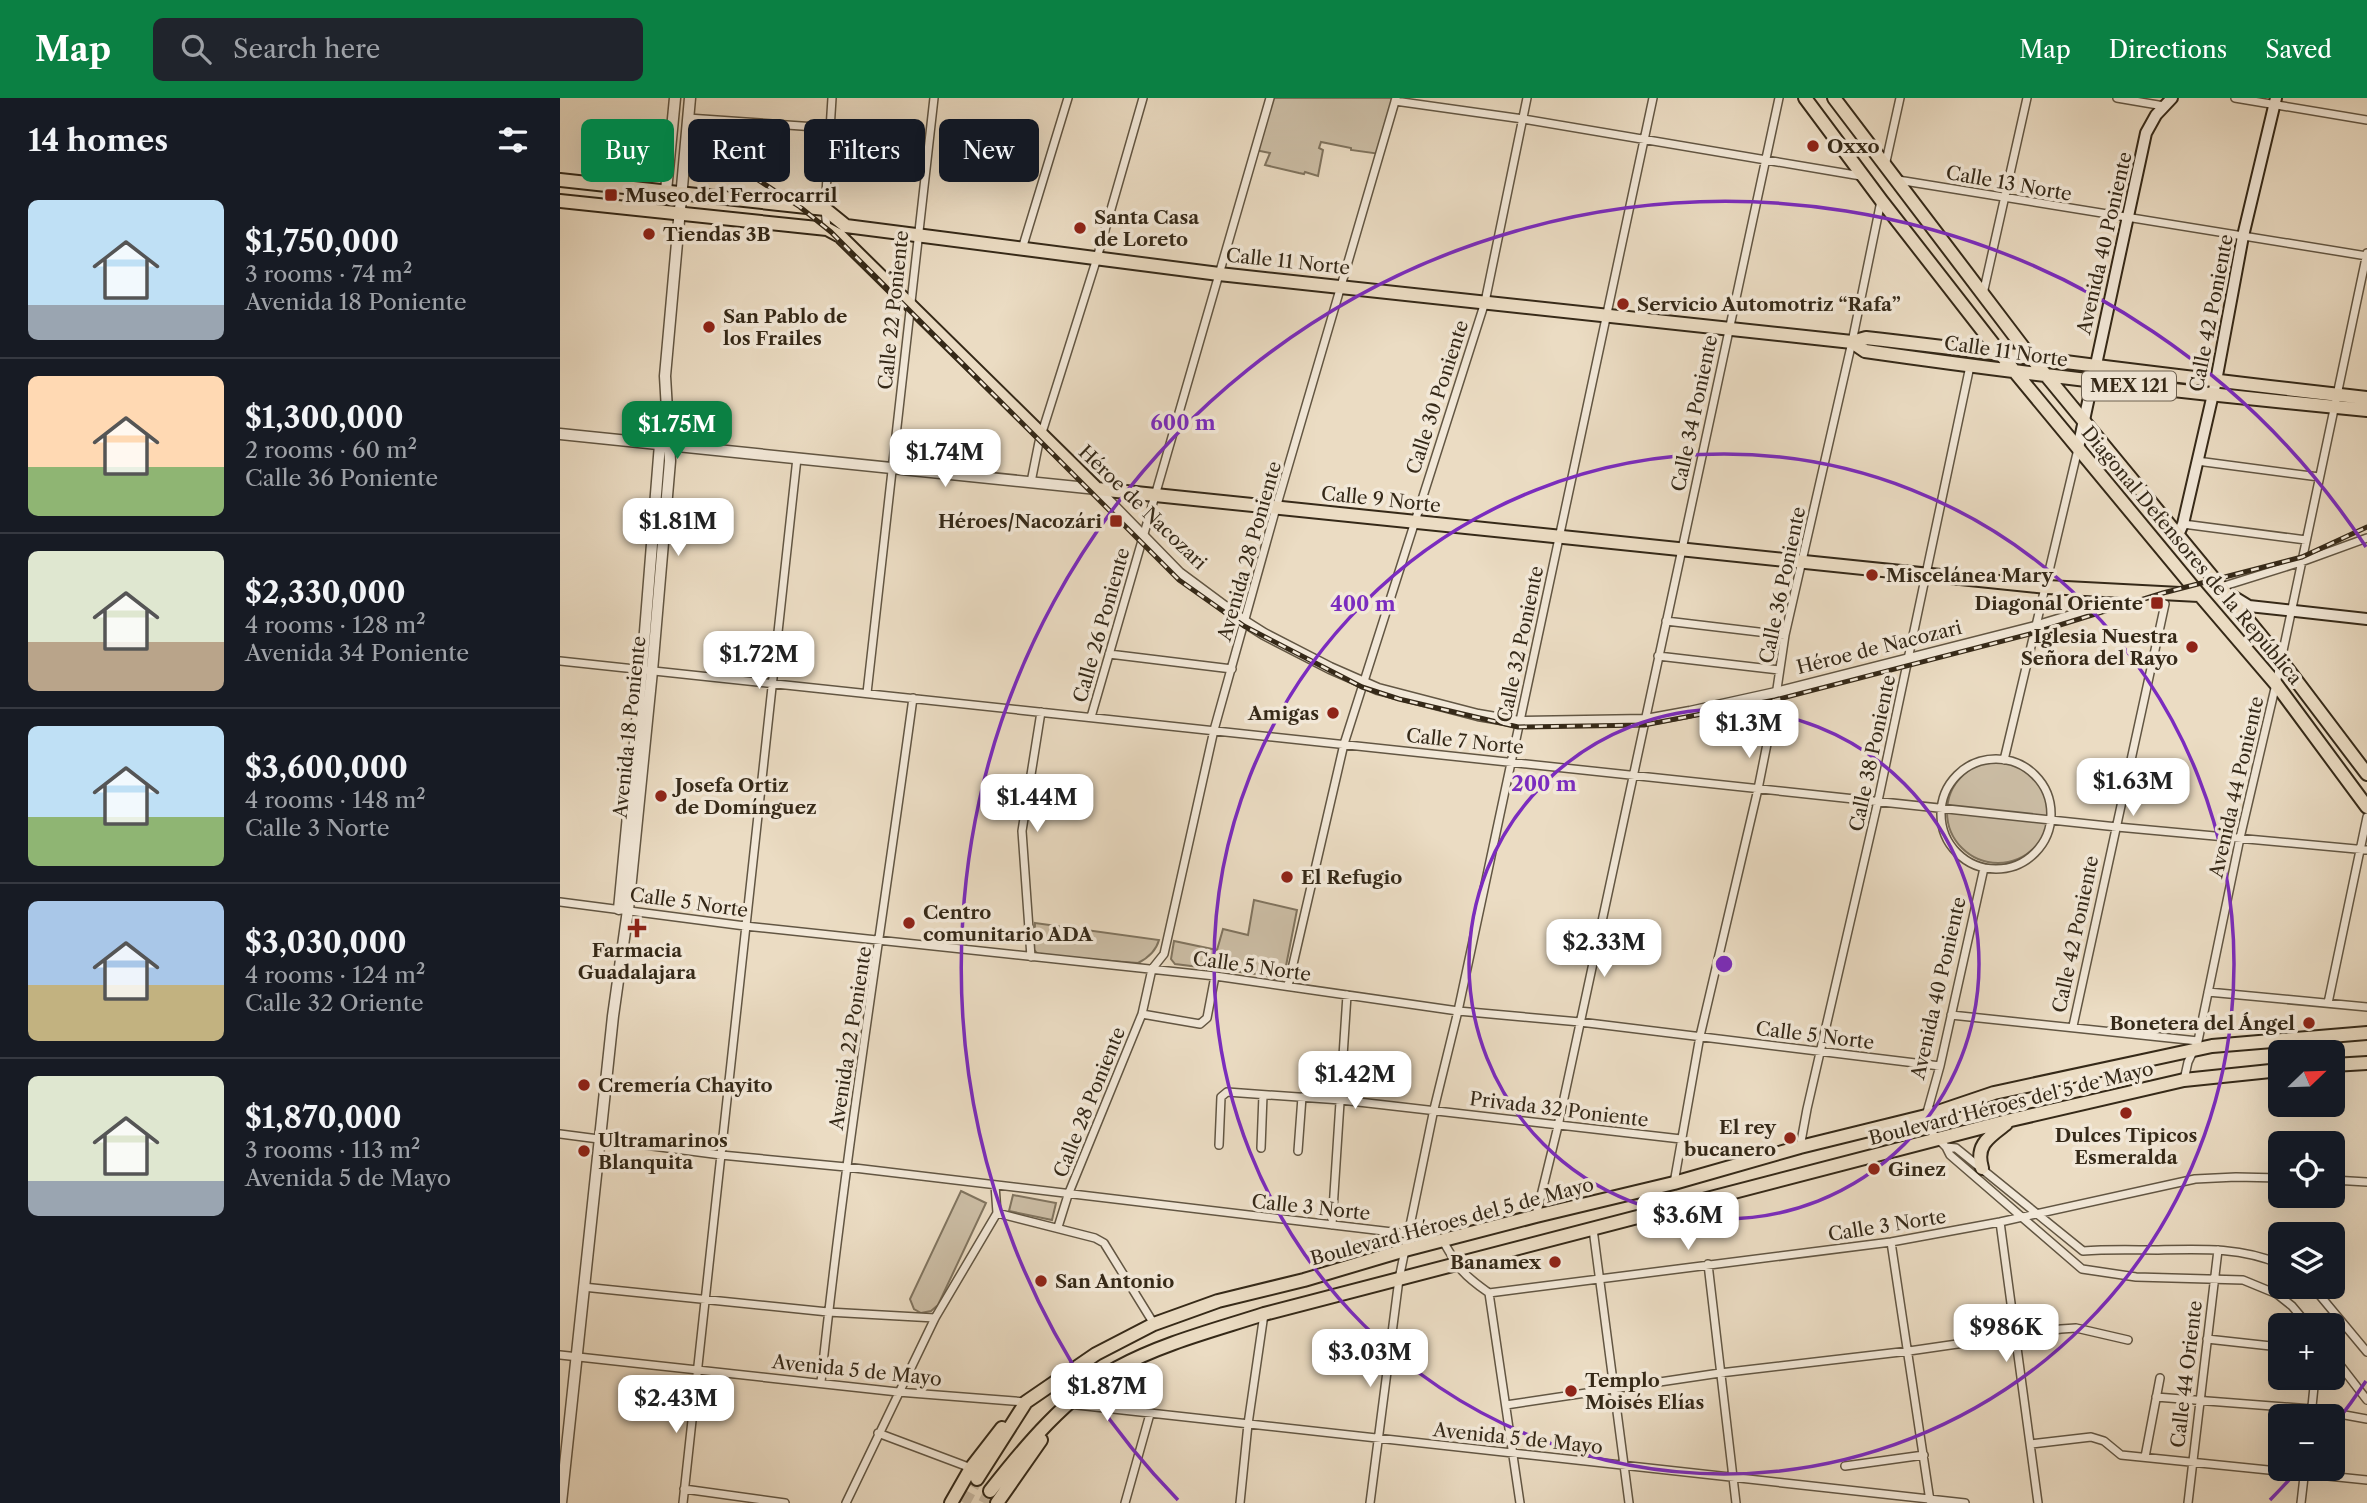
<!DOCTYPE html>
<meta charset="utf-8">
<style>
body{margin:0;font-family:"Libre Caslon Text",serif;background:#20242c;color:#f1f3f6;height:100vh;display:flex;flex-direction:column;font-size:26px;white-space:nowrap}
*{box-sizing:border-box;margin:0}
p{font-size:23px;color:#9ea1a6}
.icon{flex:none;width:38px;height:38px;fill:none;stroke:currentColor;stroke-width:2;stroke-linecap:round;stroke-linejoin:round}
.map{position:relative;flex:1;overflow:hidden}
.details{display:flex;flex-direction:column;background:#171b24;width:560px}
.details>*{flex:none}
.top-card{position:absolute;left:21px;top:21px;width:665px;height:63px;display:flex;gap:14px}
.needle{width:46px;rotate:67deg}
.buttons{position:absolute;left:1708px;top:942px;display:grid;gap:14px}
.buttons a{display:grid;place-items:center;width:77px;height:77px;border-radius:10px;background:#171b24;box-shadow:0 7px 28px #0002;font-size:35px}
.price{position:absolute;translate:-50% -60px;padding:0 16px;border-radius:14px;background:#fff;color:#222;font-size:23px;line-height:46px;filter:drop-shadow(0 2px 4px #0008)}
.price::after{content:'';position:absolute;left:50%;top:42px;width:21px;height:16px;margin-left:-10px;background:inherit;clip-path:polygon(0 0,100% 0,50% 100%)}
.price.on{background:#0b8043;color:#fff}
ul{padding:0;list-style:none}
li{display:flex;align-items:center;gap:21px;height:175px;padding:0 28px}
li+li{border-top:2px solid #363941}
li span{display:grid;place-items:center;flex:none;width:196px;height:140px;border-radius:10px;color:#555}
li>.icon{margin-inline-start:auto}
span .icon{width:84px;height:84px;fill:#fffc;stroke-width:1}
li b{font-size:30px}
h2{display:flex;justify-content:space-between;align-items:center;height:84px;padding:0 28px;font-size:30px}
.chip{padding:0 24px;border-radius:10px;background:#171b24;box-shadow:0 7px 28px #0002;font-size:24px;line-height:63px}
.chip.on{background:#0b8043;color:#fff}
header{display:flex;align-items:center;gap:42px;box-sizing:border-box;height:98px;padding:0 35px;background:#0b8043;color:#fff}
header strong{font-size:33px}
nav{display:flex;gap:38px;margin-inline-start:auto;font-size:24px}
.search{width:490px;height:63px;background:#20242c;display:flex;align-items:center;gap:18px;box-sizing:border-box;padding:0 24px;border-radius:10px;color:#9ea1a6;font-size:26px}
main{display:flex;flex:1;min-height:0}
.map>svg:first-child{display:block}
.green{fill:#ccbea6;stroke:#80745f;stroke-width:2}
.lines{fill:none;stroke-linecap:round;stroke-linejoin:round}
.primary-tunnel{stroke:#c7b8a1;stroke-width:12;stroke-dasharray:12 6;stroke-linecap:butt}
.minor-casing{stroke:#625643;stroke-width:10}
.tertiary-casing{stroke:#625643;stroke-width:13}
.secondary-casing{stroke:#352918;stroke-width:14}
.primary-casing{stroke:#352918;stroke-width:16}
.minor{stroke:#f2e8d8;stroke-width:7}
.tertiary{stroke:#f2e8d8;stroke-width:10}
.secondary{stroke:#f2e8d8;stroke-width:10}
.primary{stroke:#ebdcc3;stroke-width:12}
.rail-casing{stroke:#352918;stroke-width:5}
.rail{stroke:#f2e8d8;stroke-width:2.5;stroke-dasharray:8;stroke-linecap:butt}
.ring{fill:none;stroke:#7b2cbf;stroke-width:3.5}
.poi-dot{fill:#8f2418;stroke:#f2e8d8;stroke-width:2.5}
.labels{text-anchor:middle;stroke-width:7;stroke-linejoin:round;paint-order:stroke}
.shield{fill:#f2e8d8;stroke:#6e6252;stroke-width:2}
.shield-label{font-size:18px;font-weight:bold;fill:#352918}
.poi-label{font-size:19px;font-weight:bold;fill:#352918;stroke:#f2e8d8;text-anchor:start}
.street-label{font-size:19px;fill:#352918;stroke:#f2e8d8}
.centre{fill:#7b2cbf;stroke:#f2e8d8;stroke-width:3.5}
.ring-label{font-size:21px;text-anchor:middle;font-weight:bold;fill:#7b2cbf;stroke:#f2e8d8;stroke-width:7;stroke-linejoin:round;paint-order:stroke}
</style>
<header>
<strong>Map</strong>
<div class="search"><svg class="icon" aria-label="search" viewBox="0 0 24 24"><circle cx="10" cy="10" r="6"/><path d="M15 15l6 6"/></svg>Search here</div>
<nav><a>Map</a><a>Directions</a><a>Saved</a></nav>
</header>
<main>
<section class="details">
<h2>14 homes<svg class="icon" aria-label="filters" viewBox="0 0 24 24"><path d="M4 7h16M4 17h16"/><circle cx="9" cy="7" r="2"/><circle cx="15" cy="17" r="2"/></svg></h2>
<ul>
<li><span style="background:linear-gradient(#bfe0f5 75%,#9aa5b1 0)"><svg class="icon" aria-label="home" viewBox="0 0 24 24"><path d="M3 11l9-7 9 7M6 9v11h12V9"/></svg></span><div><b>$1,750,000</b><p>3 rooms · 74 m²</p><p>Avenida 18 Poniente</p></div></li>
<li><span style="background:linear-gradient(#ffd9b3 65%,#8fb573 0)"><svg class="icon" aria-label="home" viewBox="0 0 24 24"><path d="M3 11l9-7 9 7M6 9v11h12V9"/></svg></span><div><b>$1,300,000</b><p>2 rooms · 60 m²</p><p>Calle 36 Poniente</p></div></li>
<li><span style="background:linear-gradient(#dfe7d0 65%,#b9a48a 0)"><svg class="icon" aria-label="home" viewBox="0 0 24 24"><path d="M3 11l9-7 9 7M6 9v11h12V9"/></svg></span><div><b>$2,330,000</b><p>4 rooms · 128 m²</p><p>Avenida 34 Poniente</p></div></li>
<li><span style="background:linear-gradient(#bfe0f5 65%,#8fb573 0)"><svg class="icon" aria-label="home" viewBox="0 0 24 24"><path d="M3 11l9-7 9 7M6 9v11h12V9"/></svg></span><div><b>$3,600,000</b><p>4 rooms · 148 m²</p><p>Calle 3 Norte</p></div></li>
<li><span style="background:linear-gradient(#a9c7e8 60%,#c2b280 0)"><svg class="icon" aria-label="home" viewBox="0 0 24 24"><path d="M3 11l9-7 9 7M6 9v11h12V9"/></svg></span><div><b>$3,030,000</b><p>4 rooms · 124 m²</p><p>Calle 32 Oriente</p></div></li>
<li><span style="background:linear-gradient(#dfe7d0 75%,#9aa5b1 0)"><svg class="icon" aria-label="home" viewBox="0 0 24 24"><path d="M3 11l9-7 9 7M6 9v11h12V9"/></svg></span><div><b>$1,870,000</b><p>3 rooms · 113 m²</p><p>Avenida 5 de Mayo</p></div></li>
</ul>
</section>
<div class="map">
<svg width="1807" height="1405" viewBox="0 0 1807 1405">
<rect width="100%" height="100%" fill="#ebdcc3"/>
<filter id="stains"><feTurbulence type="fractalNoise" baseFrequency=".00286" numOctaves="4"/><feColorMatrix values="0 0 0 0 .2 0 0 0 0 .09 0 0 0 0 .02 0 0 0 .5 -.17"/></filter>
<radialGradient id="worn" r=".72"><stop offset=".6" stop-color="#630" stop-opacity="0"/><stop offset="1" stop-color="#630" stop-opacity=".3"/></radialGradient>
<path class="green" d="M710,0H836L820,56L791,52V50L761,44L759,50L763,52L758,78L745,74L744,76L739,75L705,67L710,55L695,52Z
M1387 714a51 51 0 1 1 102 0a51 51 0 1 1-102 0Z
M694,802L737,812L725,873L717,882L704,877L615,866L611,861L614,843L657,852L663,831L688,837Z
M475,825L599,842C596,853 588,860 578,865L485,858L479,857L474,852Z
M401,1093L426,1105L378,1207L371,1213L361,1215L354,1211L350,1201Z
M453,1097L496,1105L492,1122L449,1113Z"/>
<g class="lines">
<path class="primary-tunnel" d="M404,1405L417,1381
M424,1405L430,1393"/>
<defs>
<path id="minor" d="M1557,0L1604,8
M1675,0L1807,22
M835,3L963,21L1301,78
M128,20L270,30
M1325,68L1340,0
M1338,82L1807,158
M267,131L265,111L272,0
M462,151L508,0
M1423,196L1467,0
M1637,363L1759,379
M471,384L479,344L537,160L583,0
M1623,426L1746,442
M1661,489L1741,464L1807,440
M1106,523L1225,537
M549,556L672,571
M1098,558L1219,572
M0,563L1557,729L1807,752
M307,595L374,0
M531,619L710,0
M1381 716a55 55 0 1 1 110 0a55 55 0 1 1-110 0Z
M1444,662L1518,351
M1424,770L1380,968L1366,1018L1373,1036L1386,1049L1390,1057L1522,1171L1576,1179L1683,1182L1717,1196L1732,1208L1748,1227
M0,804L185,828L655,878L898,913L1020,924L1380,968
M471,859L462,733L481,614
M728,888L784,646L925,204L967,0
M1648,894L1807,909
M1768,905L1807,719
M582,916L640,926L647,920L655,878
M1391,917L1638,943
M1513,928L1605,506
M1624,982L1628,964L1638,943L1680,740L1716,586L1807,155
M0,1036L161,1057L286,1069L849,1136L883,1143C899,1171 902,1176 929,1195L1331,1144L1440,1124L1635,1081L1676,1079L1720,1080
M659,1047L661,999L667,994L781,1002L1121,1041
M1240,1049L1247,1011L1318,703L1410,268
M1386,1049L1396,1050L1523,1153C1548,1151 1573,1152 1598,1152C1640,1151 1681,1149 1720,1166
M701,1050L703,997
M738,1053L742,999
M1773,1082L1807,1084
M1114,1085L1140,938L1198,691L1214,611L1225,537L1292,244L1321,103
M437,1115L535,1140L544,1145L594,1226
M976,1118L998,1028L1219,0
M1440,1124L1478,1405
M772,1127L787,897
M498,1129L508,1097L582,916L592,871L604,856L654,632L716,410L836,0
M1033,1131L1069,1405
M1331,1144L1370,1403
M1148,1166L1176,1405
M1752,1188L1807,1254
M23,1189L268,1214L375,1220
M929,1195L960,1405
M1647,1241L1720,1249
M0,1257L338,1294L466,1304
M1773,1258L1807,1302
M261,1284C285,1056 322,828 353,600
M1596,1299L1752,1311L1807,1321
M508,1306L1405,1405
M946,1307L1160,1275L1349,1253L1501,1231L1516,1230L1568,1242
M1751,1318L1755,1279
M318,1335L411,1370
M1471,1346L1531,1339L1544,1343L1561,1357L1807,1382
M1585,1359L1600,1280
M1285,1368L1364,1357
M124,1391L225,1405
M123,1405L237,360
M286,1405L375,1220L437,1115L435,1087
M565,1405L590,1316
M680,1405L688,1326L704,1216
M810,1405L839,1181L874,1011L898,913L1093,0
M1628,1405L1658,1152
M1741,1405L1745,1370"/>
<path id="tertiary" d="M106,93L115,0
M0,336L537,391L619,475L685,524L704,536L770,570L818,591L918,617L959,624L1086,622L1130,614L1216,595L1475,529L1584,496
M59,811L82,571L100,346
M1,1405L53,918L68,812L92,573L110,363L105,278L130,0"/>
<path id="secondary" d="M1518,350L1586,35L1596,17L1612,0
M1618,437L1623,426L1656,283L1683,138L1716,0
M1671,497L1689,508L1807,521"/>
<path id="primary" d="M1245,0L1321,102L1455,274L1638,495L1716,586L1807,709
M1274,0L1466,253L1720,561L1807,676
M0,82L265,111L286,128L659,176L1292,244L1306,240C1473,259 1640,282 1807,300
M0,103L267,131L280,138L537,391L1487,489L1639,497
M1292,244L1305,253C1472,277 1639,296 1807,312
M1773,967L1807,965
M1422,1070C1415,1047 1429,1039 1446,1026
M417,1381L466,1304L536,1256L594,1226L658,1203L744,1182L845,1152L976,1118L1114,1085L1240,1049L1366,1018L1434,995L1652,948L1807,935
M430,1393C465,1348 507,1298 557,1270C603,1245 655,1232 704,1216L1451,1022L1624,982L1720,972
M391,1405L411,1370L442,1330
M437,1405L481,1342"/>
</defs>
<use href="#minor" class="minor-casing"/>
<use href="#tertiary" class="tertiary-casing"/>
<use href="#secondary" class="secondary-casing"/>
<use href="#primary" class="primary-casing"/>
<use href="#minor" class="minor"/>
<use href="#tertiary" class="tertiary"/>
<use href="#secondary" class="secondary"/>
<use href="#primary" class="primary"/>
<defs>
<path id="rail" d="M195,80L240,109L271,134L619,482L684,528L802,589L839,601L958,629L1084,627L1215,602L1474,535L1603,495L1742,459L1807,429"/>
</defs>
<use href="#rail" class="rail-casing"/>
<use href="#rail" class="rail"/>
</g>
<g class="ring">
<circle cx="1164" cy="866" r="255"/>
<circle cx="1164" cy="866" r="510"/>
<path d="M1806 1283A765 765 0 0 1 1775 1326M1737 1373A765 765 0 0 1 1710 1402M618 1402A765 765 0 1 1 1806 449"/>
</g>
<g class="poi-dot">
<circle cx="1253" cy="48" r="7"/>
<rect x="44" y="90" width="14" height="14" rx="3.5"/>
<circle cx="520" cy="130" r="7"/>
<circle cx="89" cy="136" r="7"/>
<circle cx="1063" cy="206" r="7"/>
<circle cx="149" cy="229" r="7"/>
<rect x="549" y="416" width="14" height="14" rx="3.5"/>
<circle cx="1312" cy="477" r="7"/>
<rect x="1590" y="498" width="14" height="14" rx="3.5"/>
<circle cx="1632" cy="549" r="7"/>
<circle cx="773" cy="615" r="7"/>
<circle cx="101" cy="698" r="7"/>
<circle cx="727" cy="779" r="7"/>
<circle cx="349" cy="825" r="7"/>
<path d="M73.5 819.5h7v7h7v7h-7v7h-7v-7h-7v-7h7z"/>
<circle cx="1749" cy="925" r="7"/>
<circle cx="24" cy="987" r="7"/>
<circle cx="1566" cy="1015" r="7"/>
<circle cx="1230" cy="1040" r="7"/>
<circle cx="24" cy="1053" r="7"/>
<circle cx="1314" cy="1071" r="7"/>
<circle cx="995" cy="1164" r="7"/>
<circle cx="481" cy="1183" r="7"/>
<circle cx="1011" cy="1293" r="7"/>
</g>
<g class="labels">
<rect class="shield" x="1522" y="273.5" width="94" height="29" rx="5"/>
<g class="shield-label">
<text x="1569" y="294">MEX 121</text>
</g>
<g class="poi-label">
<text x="1267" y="55">Oxxo</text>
<text x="65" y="104">Museo del Ferrocarril</text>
<text x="534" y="126">Santa Casa<tspan x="534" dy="22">de Loreto</tspan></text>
<text x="103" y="143">Tiendas 3B</text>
<text x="1077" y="213">Servicio Automotriz “Rafa”</text>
<text x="163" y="225">San Pablo de<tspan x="163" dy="22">los Frailes</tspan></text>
<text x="542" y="430" text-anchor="end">Héroes/Nacozári</text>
<text x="1326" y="484">Miscelánea Mary</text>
<text x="1583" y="512" text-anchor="end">Diagonal Oriente</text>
<text x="1618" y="545" text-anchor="end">Iglesia Nuestra<tspan x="1618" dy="22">Señora del Rayo</tspan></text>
<text x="759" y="622" text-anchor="end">Amigas</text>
<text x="115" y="694">Josefa Ortiz<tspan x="115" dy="22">de Domínguez</tspan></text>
<text x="741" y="786">El Refugio</text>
<text x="363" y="821">Centro<tspan x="363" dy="22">comunitario ADA</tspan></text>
<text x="77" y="859" text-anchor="middle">Farmacia<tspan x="77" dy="22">Guadalajara</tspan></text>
<text x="1735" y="932" text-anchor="end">Bonetera del Ángel</text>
<text x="38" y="994">Cremería Chayito</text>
<text x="1216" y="1036" text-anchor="end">El rey<tspan x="1216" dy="22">bucanero</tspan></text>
<text x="1566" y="1044" text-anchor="middle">Dulces Tipicos<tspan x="1566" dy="22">Esmeralda</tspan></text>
<text x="38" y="1049">Ultramarinos<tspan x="38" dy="22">Blanquita</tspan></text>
<text x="1328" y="1078">Ginez</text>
<text x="981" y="1171" text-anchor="end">Banamex</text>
<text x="495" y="1190">San Antonio</text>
<text x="1025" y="1289">Templo<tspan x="1025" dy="22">Moisés Elías</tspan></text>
</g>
<g class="street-label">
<text transform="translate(1449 85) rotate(10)" y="7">Calle 13 Norte</text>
<text transform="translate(1544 145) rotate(-77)" y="7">Avenida 40 Poniente</text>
<text transform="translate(728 163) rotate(6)" y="7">Calle 11 Norte</text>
<text transform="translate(333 212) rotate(-84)" y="7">Calle 22 Poniente</text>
<text transform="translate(1651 215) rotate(-79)" y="7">Calle 42 Poniente</text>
<text transform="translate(1446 253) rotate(8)" y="7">Calle 11 Norte</text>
<text transform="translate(877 299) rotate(-72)" y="7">Calle 30 Poniente</text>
<text transform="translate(1134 315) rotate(-78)" y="7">Calle 34 Poniente</text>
<text transform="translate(821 401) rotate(6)" y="7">Calle 9 Norte</text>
<text transform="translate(583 409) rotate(44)" y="7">Héroe de Nacozari</text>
<text transform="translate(689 453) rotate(-74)" y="7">Avenida 28 Poniente</text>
<text transform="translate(1632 457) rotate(50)" y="7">Diagonal Defensores de la República</text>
<text transform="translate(1222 487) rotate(-78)" y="7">Calle 36 Poniente</text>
<text transform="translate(541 527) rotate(-74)" y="7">Calle 26 Poniente</text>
<text transform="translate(960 546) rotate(-78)" y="7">Calle 32 Poniente</text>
<text transform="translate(1319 549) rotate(-14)" y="7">Héroe de Nacozari</text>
<text transform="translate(69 629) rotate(-84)" y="7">Avenida 18 Poniente</text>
<text transform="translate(905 643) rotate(6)" y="7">Calle 7 Norte</text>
<text transform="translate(1312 655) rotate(-78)" y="7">Calle 38 Poniente</text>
<text transform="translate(1676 689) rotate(-77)" y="7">Avenida 44 Poniente</text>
<text transform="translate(129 804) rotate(8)" y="7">Calle 5 Norte</text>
<text transform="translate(1515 836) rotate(-78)" y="7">Calle 42 Poniente</text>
<text transform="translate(692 868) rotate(8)" y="7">Calle 5 Norte</text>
<text transform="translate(1378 890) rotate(-77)" y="7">Avenida 40 Poniente</text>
<text transform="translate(1255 937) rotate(7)" y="7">Calle 5 Norte</text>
<text transform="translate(290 940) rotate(-81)" y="7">Avenida 22 Poniente</text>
<text transform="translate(529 1004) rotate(-68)" y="7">Calle 28 Poniente</text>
<text transform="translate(1451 1005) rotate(-14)" y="7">Boulevard Héroes del 5 de Mayo</text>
<text transform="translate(999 1011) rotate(7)" y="7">Privada 32 Poniente</text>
<text transform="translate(751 1109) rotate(6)" y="7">Calle 3 Norte</text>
<text transform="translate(892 1123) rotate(-15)" y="7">Boulevard Héroes del 5 de Mayo</text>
<text transform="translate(1327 1127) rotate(-9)" y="7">Calle 3 Norte</text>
<text transform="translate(297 1272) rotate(6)" y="7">Avenida 5 de Mayo</text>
<text transform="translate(1626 1276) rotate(-83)" y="7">Calle 44 Oriente</text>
<text transform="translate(958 1340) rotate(6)" y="7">Avenida 5 de Mayo</text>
</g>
</g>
<circle cx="1164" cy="866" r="10" class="centre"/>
<g class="ring-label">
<text x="623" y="332">600 m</text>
<text x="803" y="513">400 m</text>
<text x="984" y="693">200 m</text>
</g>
<rect width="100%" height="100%" filter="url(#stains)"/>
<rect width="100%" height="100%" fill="url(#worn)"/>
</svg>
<div class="buttons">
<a><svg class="needle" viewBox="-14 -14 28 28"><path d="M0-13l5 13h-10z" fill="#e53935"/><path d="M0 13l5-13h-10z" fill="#9ea1a6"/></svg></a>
<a><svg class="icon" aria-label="locate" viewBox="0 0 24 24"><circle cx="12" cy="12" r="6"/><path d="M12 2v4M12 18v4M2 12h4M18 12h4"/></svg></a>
<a><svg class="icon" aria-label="layers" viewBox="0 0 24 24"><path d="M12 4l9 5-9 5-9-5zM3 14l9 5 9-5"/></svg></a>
<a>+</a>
<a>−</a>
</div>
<b class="price on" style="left:117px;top:363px">$1.75M</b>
<b class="price" style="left:385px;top:391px">$1.74M</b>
<b class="price" style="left:118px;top:460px">$1.81M</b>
<b class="price" style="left:199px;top:593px">$1.72M</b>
<b class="price" style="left:1189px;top:662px">$1.3M</b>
<b class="price" style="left:1573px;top:720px">$1.63M</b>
<b class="price" style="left:477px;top:736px">$1.44M</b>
<b class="price" style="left:1044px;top:881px">$2.33M</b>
<b class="price" style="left:795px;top:1013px">$1.42M</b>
<b class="price" style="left:1128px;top:1154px">$3.6M</b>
<b class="price" style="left:1446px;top:1266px">$986K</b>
<b class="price" style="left:810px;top:1291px">$3.03M</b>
<b class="price" style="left:547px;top:1325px">$1.87M</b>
<b class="price" style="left:116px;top:1337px">$2.43M</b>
<div class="top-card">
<a class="chip on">Buy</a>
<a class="chip">Rent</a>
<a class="chip">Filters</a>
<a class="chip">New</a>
</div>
</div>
</main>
